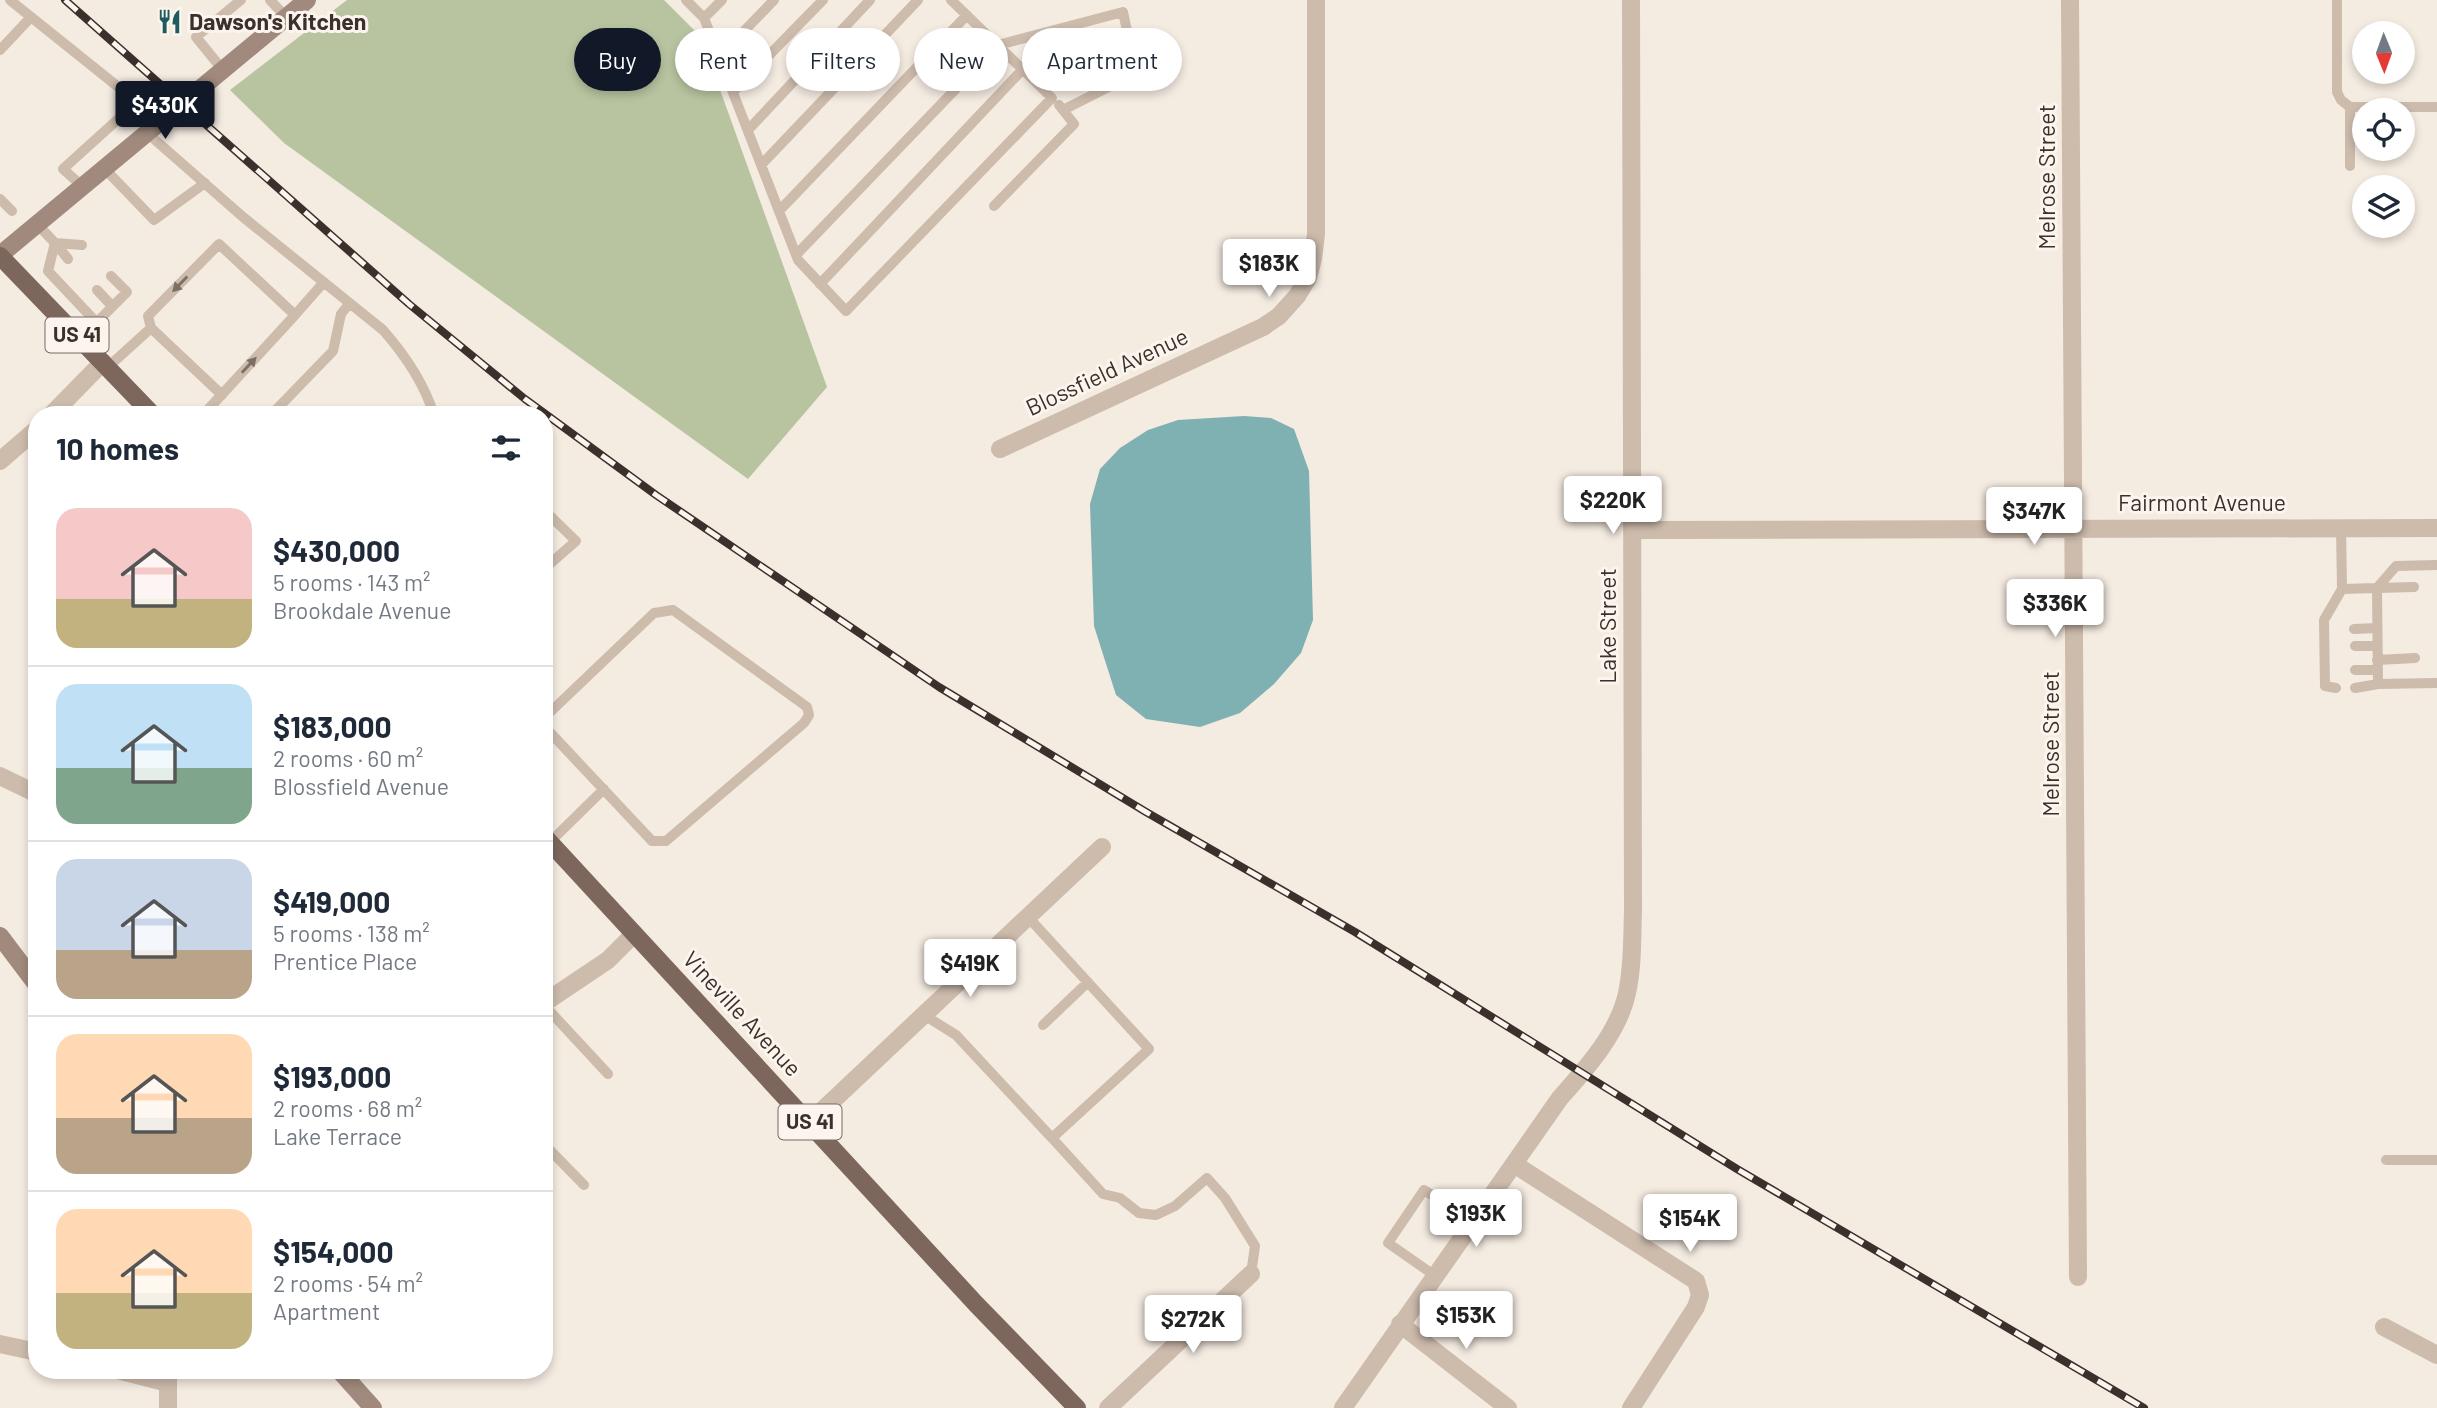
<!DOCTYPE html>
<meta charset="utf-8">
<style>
body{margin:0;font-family:Barlow,sans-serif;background:#f2f2f3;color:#1f2937;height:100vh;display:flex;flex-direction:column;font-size:26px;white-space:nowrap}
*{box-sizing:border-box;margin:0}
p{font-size:23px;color:#747a83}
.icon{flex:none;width:38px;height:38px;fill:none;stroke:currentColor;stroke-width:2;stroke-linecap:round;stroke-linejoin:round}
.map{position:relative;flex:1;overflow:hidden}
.side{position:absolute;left:28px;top:406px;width:525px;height:973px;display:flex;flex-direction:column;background:#fff;border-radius:28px;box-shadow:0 4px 10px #0003}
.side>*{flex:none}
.guide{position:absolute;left:574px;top:28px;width:665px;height:63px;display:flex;gap:14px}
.needle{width:46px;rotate:179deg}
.fabs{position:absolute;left:2352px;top:21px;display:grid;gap:14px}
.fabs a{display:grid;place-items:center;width:63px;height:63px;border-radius:50%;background:#fff;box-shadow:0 4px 10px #0003;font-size:35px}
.price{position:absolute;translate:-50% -60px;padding:0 16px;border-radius:7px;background:#fff;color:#222;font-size:23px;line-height:46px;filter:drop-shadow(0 2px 4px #0008)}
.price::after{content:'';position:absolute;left:50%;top:42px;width:21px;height:16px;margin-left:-10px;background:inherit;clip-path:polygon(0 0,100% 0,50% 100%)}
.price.current{background:#111827;color:#fff}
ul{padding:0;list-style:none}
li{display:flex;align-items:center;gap:21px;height:175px;padding:0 28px}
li+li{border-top:2px solid #e0e1e3}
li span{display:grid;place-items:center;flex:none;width:196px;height:140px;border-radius:21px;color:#555}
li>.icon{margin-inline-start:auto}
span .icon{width:84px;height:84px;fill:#fffc;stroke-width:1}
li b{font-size:30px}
h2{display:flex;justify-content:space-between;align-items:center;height:84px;padding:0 28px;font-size:30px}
.pill{padding:0 24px;border-radius:32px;background:#fff;box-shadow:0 4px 10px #0003;font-size:24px;line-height:63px}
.pill.current{background:#111827;color:#fff}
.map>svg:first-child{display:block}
.green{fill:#b8c4a0}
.water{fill:#7fb0b2}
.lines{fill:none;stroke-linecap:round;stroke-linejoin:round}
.lane{stroke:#cdbbac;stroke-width:10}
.street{stroke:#cdbbac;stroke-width:18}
.secondary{stroke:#a18a7d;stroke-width:18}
.primary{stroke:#7d675c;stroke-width:18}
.rail-casing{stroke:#3b302b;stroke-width:8}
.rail{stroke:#fbf5ee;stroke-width:5;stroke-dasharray:16;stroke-linecap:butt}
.oneway{fill:#7d6f65}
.labels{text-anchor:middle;stroke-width:6;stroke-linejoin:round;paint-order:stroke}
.shield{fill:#fbf5ee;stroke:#756b66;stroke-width:2}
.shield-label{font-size:21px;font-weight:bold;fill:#3b302b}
.poi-label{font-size:23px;font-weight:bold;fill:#3b302b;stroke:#fbf5ee;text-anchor:start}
.street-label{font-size:23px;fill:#3b302b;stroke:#fbf5ee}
</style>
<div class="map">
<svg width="2437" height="1408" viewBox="0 0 2437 1408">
<rect width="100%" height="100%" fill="#f4ebe1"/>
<path class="green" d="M347,0H664L701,37L827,387L748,479L284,143L230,90Z"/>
<path class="water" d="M1244,416L1271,418L1294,429L1309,471L1313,620L1301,653L1274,684L1240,713L1200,727L1146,719L1116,695L1094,626L1090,504L1100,469L1120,448L1148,430L1178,420Z"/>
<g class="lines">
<path class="lane" d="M10,0L31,17
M270,0L286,17
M686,0L704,18L798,260L846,311L1052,98L951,0
M2337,0V92L2341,100L2350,107
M704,18L722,0
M0,50L31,17L137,102
M719,57L774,0
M222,69L196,37L241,0
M733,92L823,0
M748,130L870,0
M146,132L243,217L383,330C405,355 424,383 434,415
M761,165L918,0
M2350,166V107H2437
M104,168L154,220L205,183
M82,186L63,169L137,102L163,117
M0,199L12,211
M994,206L1074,124L1059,105
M779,211L967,15
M37,224L55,243L82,245
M55,243L48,271L96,322
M55,243L68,259
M796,255L998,45L1123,12L1136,73L1063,110
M820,284L1023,69
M97,290L112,306
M295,315L324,282
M151,328L222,395
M80,339L127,292L111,276
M108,367L151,328L148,316L219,244L295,315L203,415
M271,415L333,351L341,314L349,304
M544,510L576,541L544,569
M2341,528L2342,589L2377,588L2378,684L2437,683
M2377,588L2396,566L2437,565
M2377,588L2414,587
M2354,629L2377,628
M2355,646H2377
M2377,660L2415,658
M2355,670H2378
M2336,688L2325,686L2324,620L2342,589
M2355,688L2378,684
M544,718L654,613L673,610L807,707L809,715L804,723L666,841H652L544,726
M550,842L604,789
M544,1005L608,1074
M924,1015L956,1035L1052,1138L1149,1049L1028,917
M1043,1025L1088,982
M1052,1138L1103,1194L1120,1198L1139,1213L1156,1215L1175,1206L1207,1178L1225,1198L1255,1246L1251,1274
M544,1144L584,1185
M2386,1160H2437
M1434,1275L1388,1243L1424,1190L1473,1221"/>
<path class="street" d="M2070,0L2078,1277
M51,415L103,362
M1000,449L1263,327L1279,316L1297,296L1308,278L1313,259L1316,234V0
M0,461L37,429
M1632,530L2437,528
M0,776L37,794
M544,1003L608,960L634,934
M810,1122L1102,847
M1514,1164L1696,1281L1700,1295L1696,1307L1631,1408
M1400,1324L1508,1408
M2384,1327L2437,1355
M0,1344L37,1352
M117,1370L168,1383
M168,1408V1374
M1108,1408L1251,1274
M1343,1408L1560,1098C1586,1069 1619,1032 1627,993C1633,966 1632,938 1633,911L1631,0"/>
<path class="secondary" d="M0,255L307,0
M0,936L37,985
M339,1370L373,1408"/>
<path class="primary" d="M0,256L153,415
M544,836L976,1304L1077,1408"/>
<defs>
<path id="rail" d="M65,0L409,304L525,399L656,495L939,687L1146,812L1355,932L1737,1169L2144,1408"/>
</defs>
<use href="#rail" class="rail-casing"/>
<use href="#rail" class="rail"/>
</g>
<defs><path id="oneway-solid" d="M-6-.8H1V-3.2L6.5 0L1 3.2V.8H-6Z" transform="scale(1.75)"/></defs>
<g class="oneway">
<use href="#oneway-solid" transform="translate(180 284) rotate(134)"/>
<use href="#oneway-solid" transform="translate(249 365) rotate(-47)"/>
</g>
<defs>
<symbol id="restaurant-bare" viewBox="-9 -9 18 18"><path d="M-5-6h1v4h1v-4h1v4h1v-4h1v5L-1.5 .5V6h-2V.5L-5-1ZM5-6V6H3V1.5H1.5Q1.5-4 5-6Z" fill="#1f5a5e" stroke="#fbf5ee" stroke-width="2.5" paint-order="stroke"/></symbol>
</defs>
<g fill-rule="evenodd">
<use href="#restaurant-bare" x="152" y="4" width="35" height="35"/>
</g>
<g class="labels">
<g class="shield">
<rect x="45.5" y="317.5" width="63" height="35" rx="5"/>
<rect x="778.5" y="1104.5" width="63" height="35" rx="5"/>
</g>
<g class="shield-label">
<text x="77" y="342">US 41</text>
<text x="810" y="1129">US 41</text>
</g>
<g class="poi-label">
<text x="189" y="30">Dawson's Kitchen</text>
</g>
<g class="street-label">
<text transform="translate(2047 177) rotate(-90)" y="8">Melrose Street</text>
<text transform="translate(1107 372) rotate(-25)" y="8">Blossfield Avenue</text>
<text x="2202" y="511">Fairmont Avenue</text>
<text transform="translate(1608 626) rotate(-90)" y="8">Lake Street</text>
<text transform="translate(2051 744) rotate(-90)" y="8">Melrose Street</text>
<text transform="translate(742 1014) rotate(47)" y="8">Vineville Avenue</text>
</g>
</g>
</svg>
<div class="fabs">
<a><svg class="needle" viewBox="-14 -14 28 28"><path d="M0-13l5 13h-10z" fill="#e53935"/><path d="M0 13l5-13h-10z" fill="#747a83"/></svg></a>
<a><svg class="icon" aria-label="locate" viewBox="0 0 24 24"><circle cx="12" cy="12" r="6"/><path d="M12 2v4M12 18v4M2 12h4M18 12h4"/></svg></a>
<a><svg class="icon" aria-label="layers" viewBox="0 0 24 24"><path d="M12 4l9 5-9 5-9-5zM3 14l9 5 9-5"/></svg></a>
</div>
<b class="price current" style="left:165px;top:141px">$430K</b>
<b class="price" style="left:1269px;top:299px">$183K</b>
<b class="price" style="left:1613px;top:536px">$220K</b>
<b class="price" style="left:2034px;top:547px">$347K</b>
<b class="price" style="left:2055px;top:639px">$336K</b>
<b class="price" style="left:970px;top:999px">$419K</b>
<b class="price" style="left:1476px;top:1249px">$193K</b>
<b class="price" style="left:1690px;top:1254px">$154K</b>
<b class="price" style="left:1466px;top:1351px">$153K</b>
<b class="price" style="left:1193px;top:1355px">$272K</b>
<div class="guide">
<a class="pill current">Buy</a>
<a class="pill">Rent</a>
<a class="pill">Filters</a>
<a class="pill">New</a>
<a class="pill">Apartment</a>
</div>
<section class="side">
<h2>10 homes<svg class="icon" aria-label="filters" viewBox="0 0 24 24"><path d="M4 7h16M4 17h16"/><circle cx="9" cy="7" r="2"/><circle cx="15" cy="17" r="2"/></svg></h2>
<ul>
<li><span style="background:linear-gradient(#f6c9c9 65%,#c2b280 0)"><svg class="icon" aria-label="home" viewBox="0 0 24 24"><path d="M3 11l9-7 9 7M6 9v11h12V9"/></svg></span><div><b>$430,000</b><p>5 rooms · 143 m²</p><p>Brookdale Avenue</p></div></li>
<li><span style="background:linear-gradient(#bfe0f5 60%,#7fa58c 0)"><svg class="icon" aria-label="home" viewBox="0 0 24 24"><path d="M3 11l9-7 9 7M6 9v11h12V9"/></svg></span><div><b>$183,000</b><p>2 rooms · 60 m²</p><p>Blossfield Avenue</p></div></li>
<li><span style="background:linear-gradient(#c9d6e8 65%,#b9a48a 0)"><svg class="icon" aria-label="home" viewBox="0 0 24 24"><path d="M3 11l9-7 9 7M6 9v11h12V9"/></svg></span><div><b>$419,000</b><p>5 rooms · 138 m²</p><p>Prentice Place</p></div></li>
<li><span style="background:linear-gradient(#ffd9b3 60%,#b9a48a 0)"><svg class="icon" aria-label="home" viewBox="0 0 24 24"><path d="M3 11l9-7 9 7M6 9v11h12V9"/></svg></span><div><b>$193,000</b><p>2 rooms · 68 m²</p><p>Lake Terrace</p></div></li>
<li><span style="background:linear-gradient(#ffd9b3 60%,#c2b280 0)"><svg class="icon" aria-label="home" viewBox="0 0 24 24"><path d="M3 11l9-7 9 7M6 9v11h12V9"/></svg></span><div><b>$154,000</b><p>2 rooms · 54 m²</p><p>Apartment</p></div></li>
</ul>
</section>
</div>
